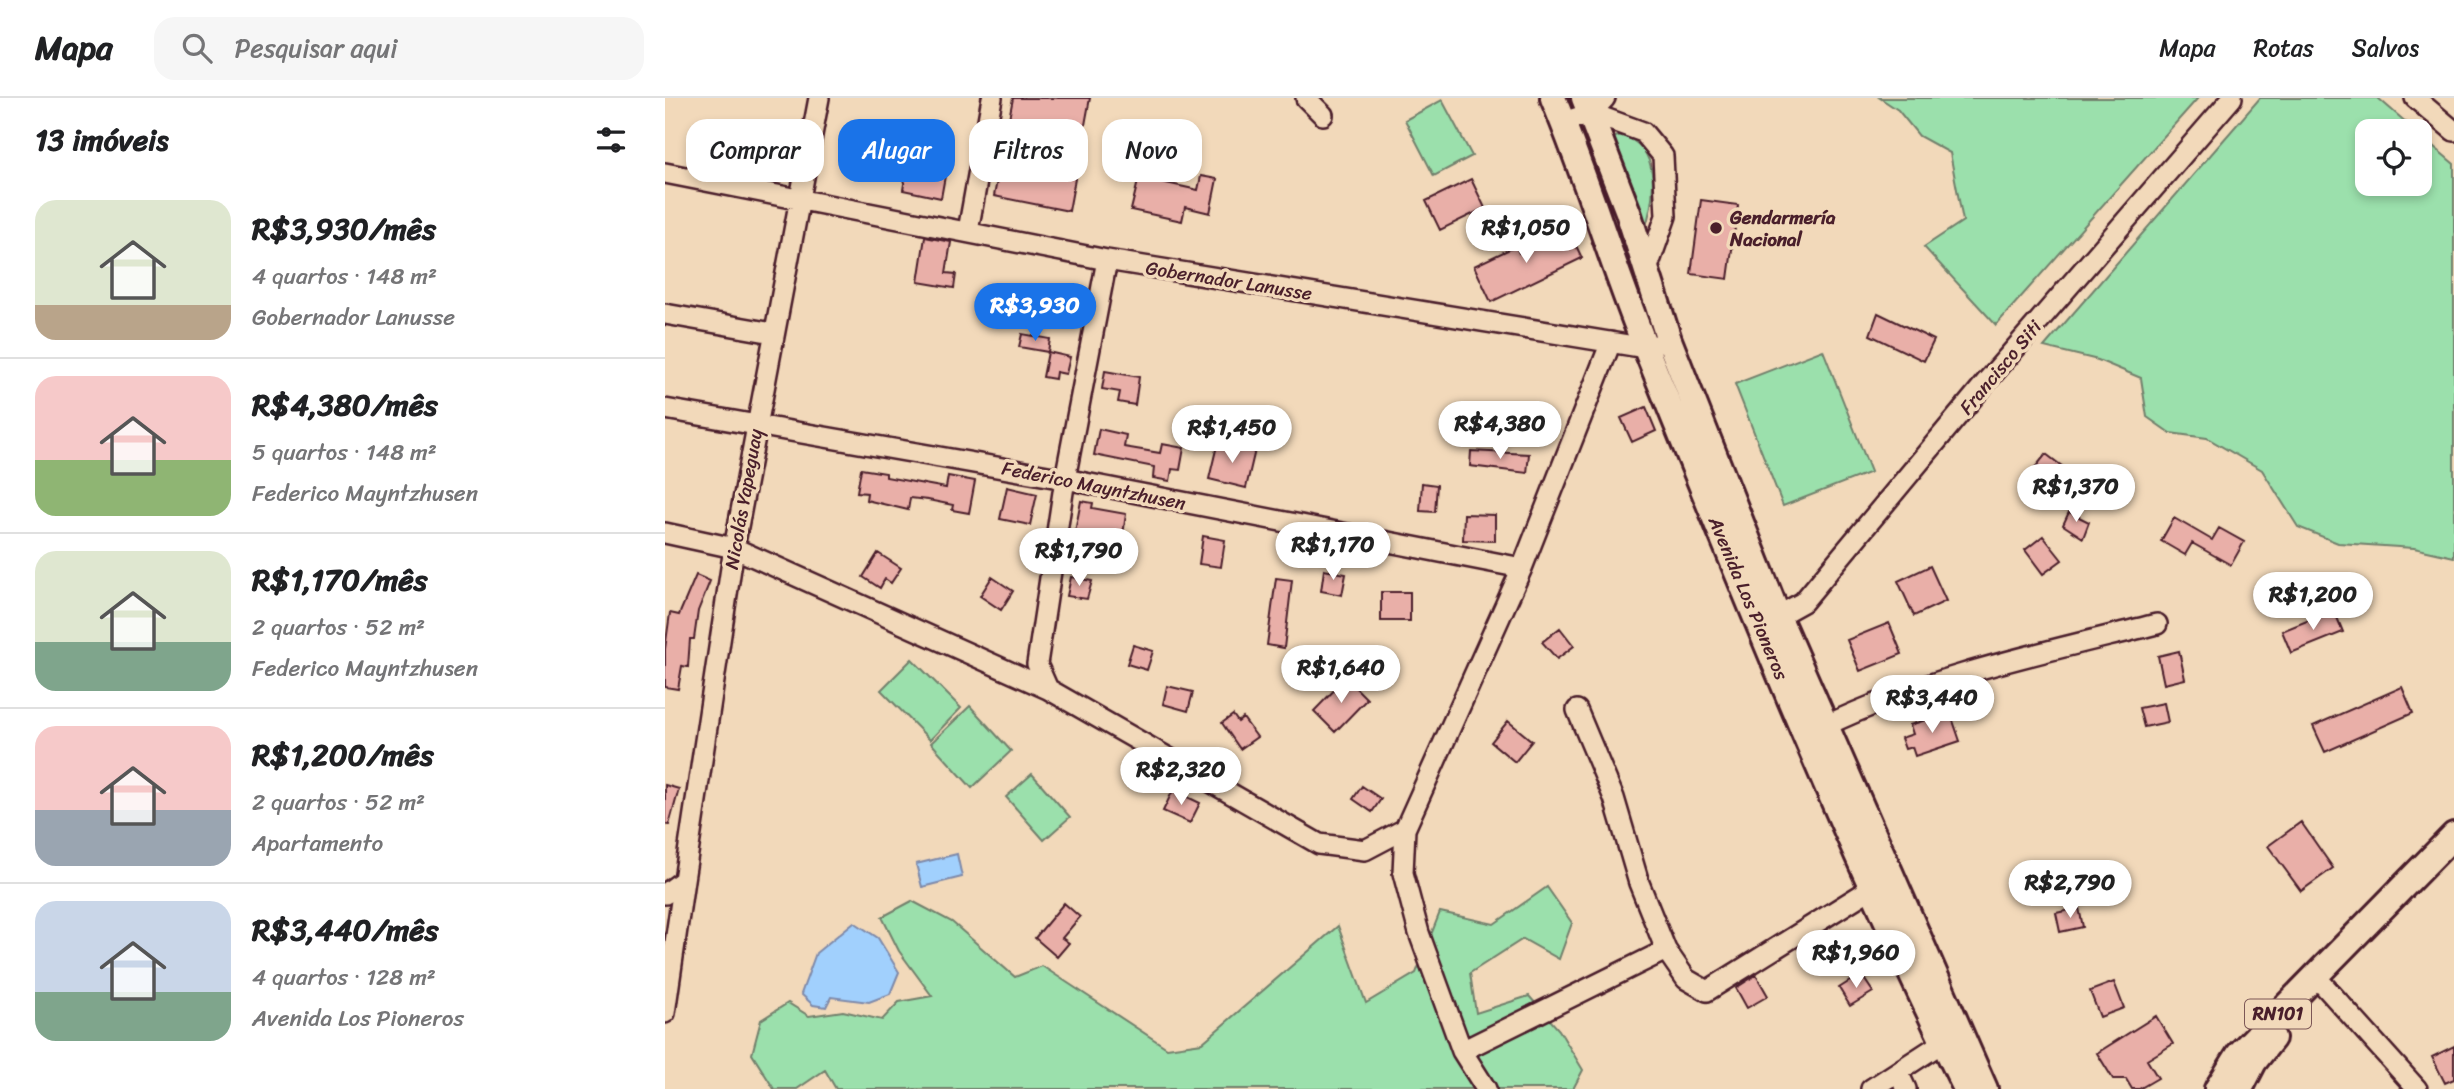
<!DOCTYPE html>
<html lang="pt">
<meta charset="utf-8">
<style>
body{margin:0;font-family:Sriracha,sans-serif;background:#f6f6f6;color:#202124;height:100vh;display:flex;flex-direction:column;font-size:26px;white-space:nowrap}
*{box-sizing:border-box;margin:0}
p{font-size:23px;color:#757577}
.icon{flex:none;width:38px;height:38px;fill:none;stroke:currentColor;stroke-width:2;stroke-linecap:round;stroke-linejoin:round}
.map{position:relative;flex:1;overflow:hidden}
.drawer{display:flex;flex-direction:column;background:#fff;width:665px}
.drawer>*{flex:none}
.hud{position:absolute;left:21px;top:21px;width:665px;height:63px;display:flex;gap:14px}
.fabs{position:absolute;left:1690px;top:21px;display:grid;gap:14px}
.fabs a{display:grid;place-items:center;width:77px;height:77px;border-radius:14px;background:#fff;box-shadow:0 4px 10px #0003;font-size:35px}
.price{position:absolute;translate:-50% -60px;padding:0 16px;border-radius:24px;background:#fff;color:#222;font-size:23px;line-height:46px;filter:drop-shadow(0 2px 4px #0008)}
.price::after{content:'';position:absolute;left:50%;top:42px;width:21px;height:16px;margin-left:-10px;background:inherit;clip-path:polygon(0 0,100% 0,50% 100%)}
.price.selected{background:#1a73e8;color:#fff}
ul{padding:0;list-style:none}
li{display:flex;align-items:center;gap:21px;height:175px;padding:0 35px}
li+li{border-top:2px solid #e0e0e0}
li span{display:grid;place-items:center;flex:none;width:196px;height:140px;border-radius:21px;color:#555}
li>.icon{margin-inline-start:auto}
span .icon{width:84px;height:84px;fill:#fffc;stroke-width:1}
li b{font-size:30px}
h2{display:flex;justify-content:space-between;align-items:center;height:84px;padding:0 35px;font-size:30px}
.tag{padding:0 24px;border-radius:21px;background:#fff;box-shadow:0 4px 10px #0003;font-size:24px;line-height:63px}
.tag.selected{background:#1a73e8;color:#fff}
header{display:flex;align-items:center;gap:42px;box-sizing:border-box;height:98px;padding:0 35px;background:#fff;border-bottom:2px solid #e0e0e0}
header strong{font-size:33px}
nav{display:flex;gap:38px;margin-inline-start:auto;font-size:24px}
.search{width:490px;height:63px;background:#f6f6f6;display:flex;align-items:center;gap:18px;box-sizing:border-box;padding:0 24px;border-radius:21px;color:#757577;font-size:26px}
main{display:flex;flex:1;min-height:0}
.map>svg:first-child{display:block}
.green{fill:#9be0ac;stroke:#72806c;stroke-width:2}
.water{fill:#a1d0fd;stroke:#7e89a9;stroke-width:2}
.building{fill:#e9afa8;stroke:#4a1f2b;stroke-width:2}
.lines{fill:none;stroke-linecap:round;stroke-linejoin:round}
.minor-casing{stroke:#4a1f2b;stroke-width:24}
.major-casing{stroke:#4a1f2b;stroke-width:30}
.minor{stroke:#f2d9ba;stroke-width:19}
.major{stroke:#f2d9ba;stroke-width:24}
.poi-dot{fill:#4a1f2b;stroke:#f2d9ba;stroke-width:2.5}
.labels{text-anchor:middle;stroke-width:7;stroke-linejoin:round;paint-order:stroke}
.shield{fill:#f2d9ba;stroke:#7c5756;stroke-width:2}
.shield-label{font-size:18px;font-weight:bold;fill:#4a1f2b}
.poi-label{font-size:19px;font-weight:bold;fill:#4a1f2b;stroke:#f2d9ba;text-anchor:start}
.street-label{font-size:19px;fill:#4a1f2b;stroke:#f2d9ba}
</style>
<header>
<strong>Mapa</strong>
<div class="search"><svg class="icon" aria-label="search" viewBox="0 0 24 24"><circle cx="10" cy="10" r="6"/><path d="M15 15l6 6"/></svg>Pesquisar aqui</div>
<nav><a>Mapa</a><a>Rotas</a><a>Salvos</a></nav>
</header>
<main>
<section class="drawer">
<h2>13 imóveis<svg class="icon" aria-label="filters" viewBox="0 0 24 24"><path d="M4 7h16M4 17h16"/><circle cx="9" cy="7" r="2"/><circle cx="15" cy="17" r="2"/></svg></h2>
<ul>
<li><span style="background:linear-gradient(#dfe7d0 75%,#b9a48a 0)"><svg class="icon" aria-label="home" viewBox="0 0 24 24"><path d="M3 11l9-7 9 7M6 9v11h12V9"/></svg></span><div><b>R$3,930/mês</b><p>4 quartos · 148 m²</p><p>Gobernador Lanusse</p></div></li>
<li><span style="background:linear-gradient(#f6c9c9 60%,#8fb573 0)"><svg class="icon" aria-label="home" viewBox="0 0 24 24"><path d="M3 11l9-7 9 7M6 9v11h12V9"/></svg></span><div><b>R$4,380/mês</b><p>5 quartos · 148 m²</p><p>Federico Mayntzhusen</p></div></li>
<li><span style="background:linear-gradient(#dfe7d0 65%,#7fa58c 0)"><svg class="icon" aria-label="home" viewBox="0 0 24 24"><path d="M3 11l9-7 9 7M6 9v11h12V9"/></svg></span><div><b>R$1,170/mês</b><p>2 quartos · 52 m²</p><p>Federico Mayntzhusen</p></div></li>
<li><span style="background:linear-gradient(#f6c9c9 60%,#9aa5b1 0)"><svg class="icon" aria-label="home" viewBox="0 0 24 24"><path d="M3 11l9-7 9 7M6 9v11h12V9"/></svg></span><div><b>R$1,200/mês</b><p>2 quartos · 52 m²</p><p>Apartamento</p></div></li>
<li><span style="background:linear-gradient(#c9d6e8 65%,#7fa58c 0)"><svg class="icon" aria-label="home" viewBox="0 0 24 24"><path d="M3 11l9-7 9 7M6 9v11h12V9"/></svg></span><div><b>R$3,440/mês</b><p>4 quartos · 128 m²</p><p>Avenida Los Pioneros</p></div></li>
</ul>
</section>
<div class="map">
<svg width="1789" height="991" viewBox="0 0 1789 991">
<rect width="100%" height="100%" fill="#f2d9ba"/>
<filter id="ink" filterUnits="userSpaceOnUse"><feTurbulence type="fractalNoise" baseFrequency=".0143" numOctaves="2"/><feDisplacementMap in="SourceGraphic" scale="14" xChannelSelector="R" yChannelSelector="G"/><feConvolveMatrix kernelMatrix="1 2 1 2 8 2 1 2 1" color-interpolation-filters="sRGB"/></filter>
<g filter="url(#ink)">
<path class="green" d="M1215,0H1533L1331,227L1259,149L1298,123L1285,55L1254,38L1233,12Z
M1595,0H1713L1751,33H1703V86H1755V37L1789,66V459L1749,450L1673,445L1633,429L1597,372L1542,340L1505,335L1482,319L1476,280L1433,262L1379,249Z
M777,2L807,58L769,78L740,22Z
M956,37C998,49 990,102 979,134L947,40Z
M1158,252L1206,374L1118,408L1070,286Z
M247,561L296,610L265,642L216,592Z
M305,608L346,653L307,690L266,645Z
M367,676L405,719L379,742L341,699Z
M882,789L907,825L894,861L858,841L805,875L811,915L864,898L894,932L918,972L908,991H171L160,972L132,991H109L87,956L96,922L123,905L144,918L178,913L217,922L234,904L267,898L234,853L217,819L247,803L287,824L350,879L377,868L502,950L537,945L673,828L701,905L751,875L775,814L829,826Z"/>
<path class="water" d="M292,756L297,779L257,789L251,766Z
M189,824L213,840L234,874L225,896L204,904L166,899L161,909L148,907L136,896L151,855Z"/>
<path class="building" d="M348,0H425L404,113L329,98Z
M246,45L276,50L273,65L282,67L276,100L238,92Z
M536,78L552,81L545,115L520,109L517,123L466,112L474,79L533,92Z
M806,81L820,110L775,132L761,103Z
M1036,102L1073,107L1063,181L1026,176Z
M903,131L917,160L826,204L809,168L851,148L854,155Z
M260,139L286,144L281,175L291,176L289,190L253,184Z
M1213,215L1269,242L1259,263L1205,237Z
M357,236L385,241L383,254L354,249Z
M383,254L405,259L401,276L391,274L390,281L378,279Z
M440,273L474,279L470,307L453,304L455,294L437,291Z
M981,309L991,333L967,344L956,320Z
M434,331L461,337L459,349L495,355L497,346L519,350L515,372L507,371L505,383L488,380L489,369L429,357Z
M553,343L590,352L581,390L544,381Z
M806,353L864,356L862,375L805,368Z
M1381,356L1398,369L1390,379L1385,374L1375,386L1364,377Z
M196,371L221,375V379L281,390L283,378L310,383L304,415L287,412L288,407L263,402L245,400L243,412L201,402L202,395L192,394Z
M757,385L772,387L770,414L755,413Z
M342,389L372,396L365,427L335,421Z
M416,403L428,405L427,410L461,416L458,437L446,435L444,445L409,439Z
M1404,414L1424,424L1418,440L1398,427Z
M799,416L830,417V443L798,442Z
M1509,420L1547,442L1554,430L1579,444L1566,467L1527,445L1520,457L1496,443Z
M538,438L560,442L556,469L534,466Z
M1378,438L1397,462L1378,476L1360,452Z
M213,455L236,470L226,485L220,481L215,490L198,479Z
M1265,468L1281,503L1249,518L1233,483Z
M659,472L681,476L677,497L656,493Z
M31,477L45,483L33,513L29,541H25L23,569L17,568L13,591L0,589V551L5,515L14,517Z
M327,479L348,493L336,512L315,498Z
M406,479L427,483L422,501L402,498Z
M611,480L627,482L619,550L602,547Z
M716,494H745V523H716Z
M1669,512L1678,534L1626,555L1617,533Z
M1224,525L1237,556L1195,573L1182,542Z
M895,530L909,548L892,561L877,544Z
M468,547L488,553L482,572L462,566Z
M1514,553L1520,581L1499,586L1493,558Z
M681,580L702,601L670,634L649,613Z
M502,588L528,594L523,613L498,606Z
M1737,589L1748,615L1660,654L1648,628Z
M1499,605L1503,624L1479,629L1474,610Z
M1285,614L1295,643L1250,658L1247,649L1240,651L1236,640L1248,636L1245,627Z
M568,617L573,624L578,620L592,639L575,651L557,625Z
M843,623L867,643L850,664L826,644Z
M0,687L14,691L4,727L0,726Z
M697,688L716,701L707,714L688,701Z
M508,692L535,705L525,725L498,713Z
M1636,724L1668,770L1636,793L1603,748Z
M399,805L415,819L397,840L404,845L392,859L370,840Z
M1414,810L1418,829L1395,834L1391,815Z
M1196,876L1208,894L1185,908L1174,890Z
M1091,877L1103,898L1082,910L1071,890Z
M1449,884L1459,910L1435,919L1425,893Z
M1491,918L1508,946L1482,962L1493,980L1474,991H1467L1461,981H1448L1432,955Z
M1789,948V981L1780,985L1767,959Z"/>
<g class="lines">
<defs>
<path id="minor" d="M641,0L658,17
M1750,0L1789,33
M926,15L978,34L998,58L1001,118L982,172
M898,24L926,15L940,0
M0,75L442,162L981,250L990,247
M303,133L327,0
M442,162L400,381L372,566L383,591L654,746L700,752L740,731
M0,216L108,235
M0,311L400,381L857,470
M0,435L69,450L383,591
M1102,524L1138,504L1321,284L1567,0
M912,612L949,700L974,785L1001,852L1021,881L1042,893L1207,790
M1160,628C1264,578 1380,554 1492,526
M0,796L19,782L69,450L154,0
M1654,882L1752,991
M0,915L19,782
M797,953L1001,852
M1233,974L1241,991
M821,991L797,953L754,835L738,775L740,731L857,470L946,244
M1206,991L1289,937"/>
<path id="major" d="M888,0C923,83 948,170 982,253C1082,501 1183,750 1301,991
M919,0L963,114L1004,242L1113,518L1320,991
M1552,991L1574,956L1789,737
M1575,991L1589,964L1608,940"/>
</defs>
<use href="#minor" class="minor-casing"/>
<use href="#major" class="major-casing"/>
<use href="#minor" class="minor"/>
<use href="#major" class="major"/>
</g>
</g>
<circle class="poi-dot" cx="1051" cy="130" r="7"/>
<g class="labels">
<rect class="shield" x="1580" y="901.5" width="66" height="29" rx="5"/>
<g class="shield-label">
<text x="1613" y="922">RN101</text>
</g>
<g class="poi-label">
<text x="1065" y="126">Gendarmería<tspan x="1065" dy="22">Nacional</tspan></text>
</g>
<g class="street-label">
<text transform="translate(564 182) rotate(9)" y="7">Gobernador Lanusse</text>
<text transform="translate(1335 269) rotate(-50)" y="7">Francisco Siti</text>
<text transform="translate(429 387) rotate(11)" y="7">Federico Mayntzhusen</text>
<text transform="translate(78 401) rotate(-80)" y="7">Nicolás Yapeguay</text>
<text transform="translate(1084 500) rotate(67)" y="7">Avenida Los Pioneros</text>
</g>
</g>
</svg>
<div class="fabs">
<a><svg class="icon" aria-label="locate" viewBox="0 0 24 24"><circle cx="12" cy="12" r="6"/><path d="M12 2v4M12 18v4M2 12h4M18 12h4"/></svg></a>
</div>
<b class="price" style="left:861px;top:167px">R$1,050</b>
<b class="price selected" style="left:370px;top:245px">R$3,930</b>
<b class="price" style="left:835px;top:363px">R$4,380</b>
<b class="price" style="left:567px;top:367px">R$1,450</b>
<b class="price" style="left:1411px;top:426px">R$1,370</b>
<b class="price" style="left:668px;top:484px">R$1,170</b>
<b class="price" style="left:414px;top:490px">R$1,790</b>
<b class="price" style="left:1648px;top:534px">R$1,200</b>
<b class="price" style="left:676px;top:607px">R$1,640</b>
<b class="price" style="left:1267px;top:637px">R$3,440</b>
<b class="price" style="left:516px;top:709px">R$2,320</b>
<b class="price" style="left:1405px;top:822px">R$2,790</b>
<b class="price" style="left:1191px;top:892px">R$1,960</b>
<div class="hud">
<a class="tag">Comprar</a>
<a class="tag selected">Alugar</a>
<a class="tag">Filtros</a>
<a class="tag">Novo</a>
</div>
</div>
</main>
